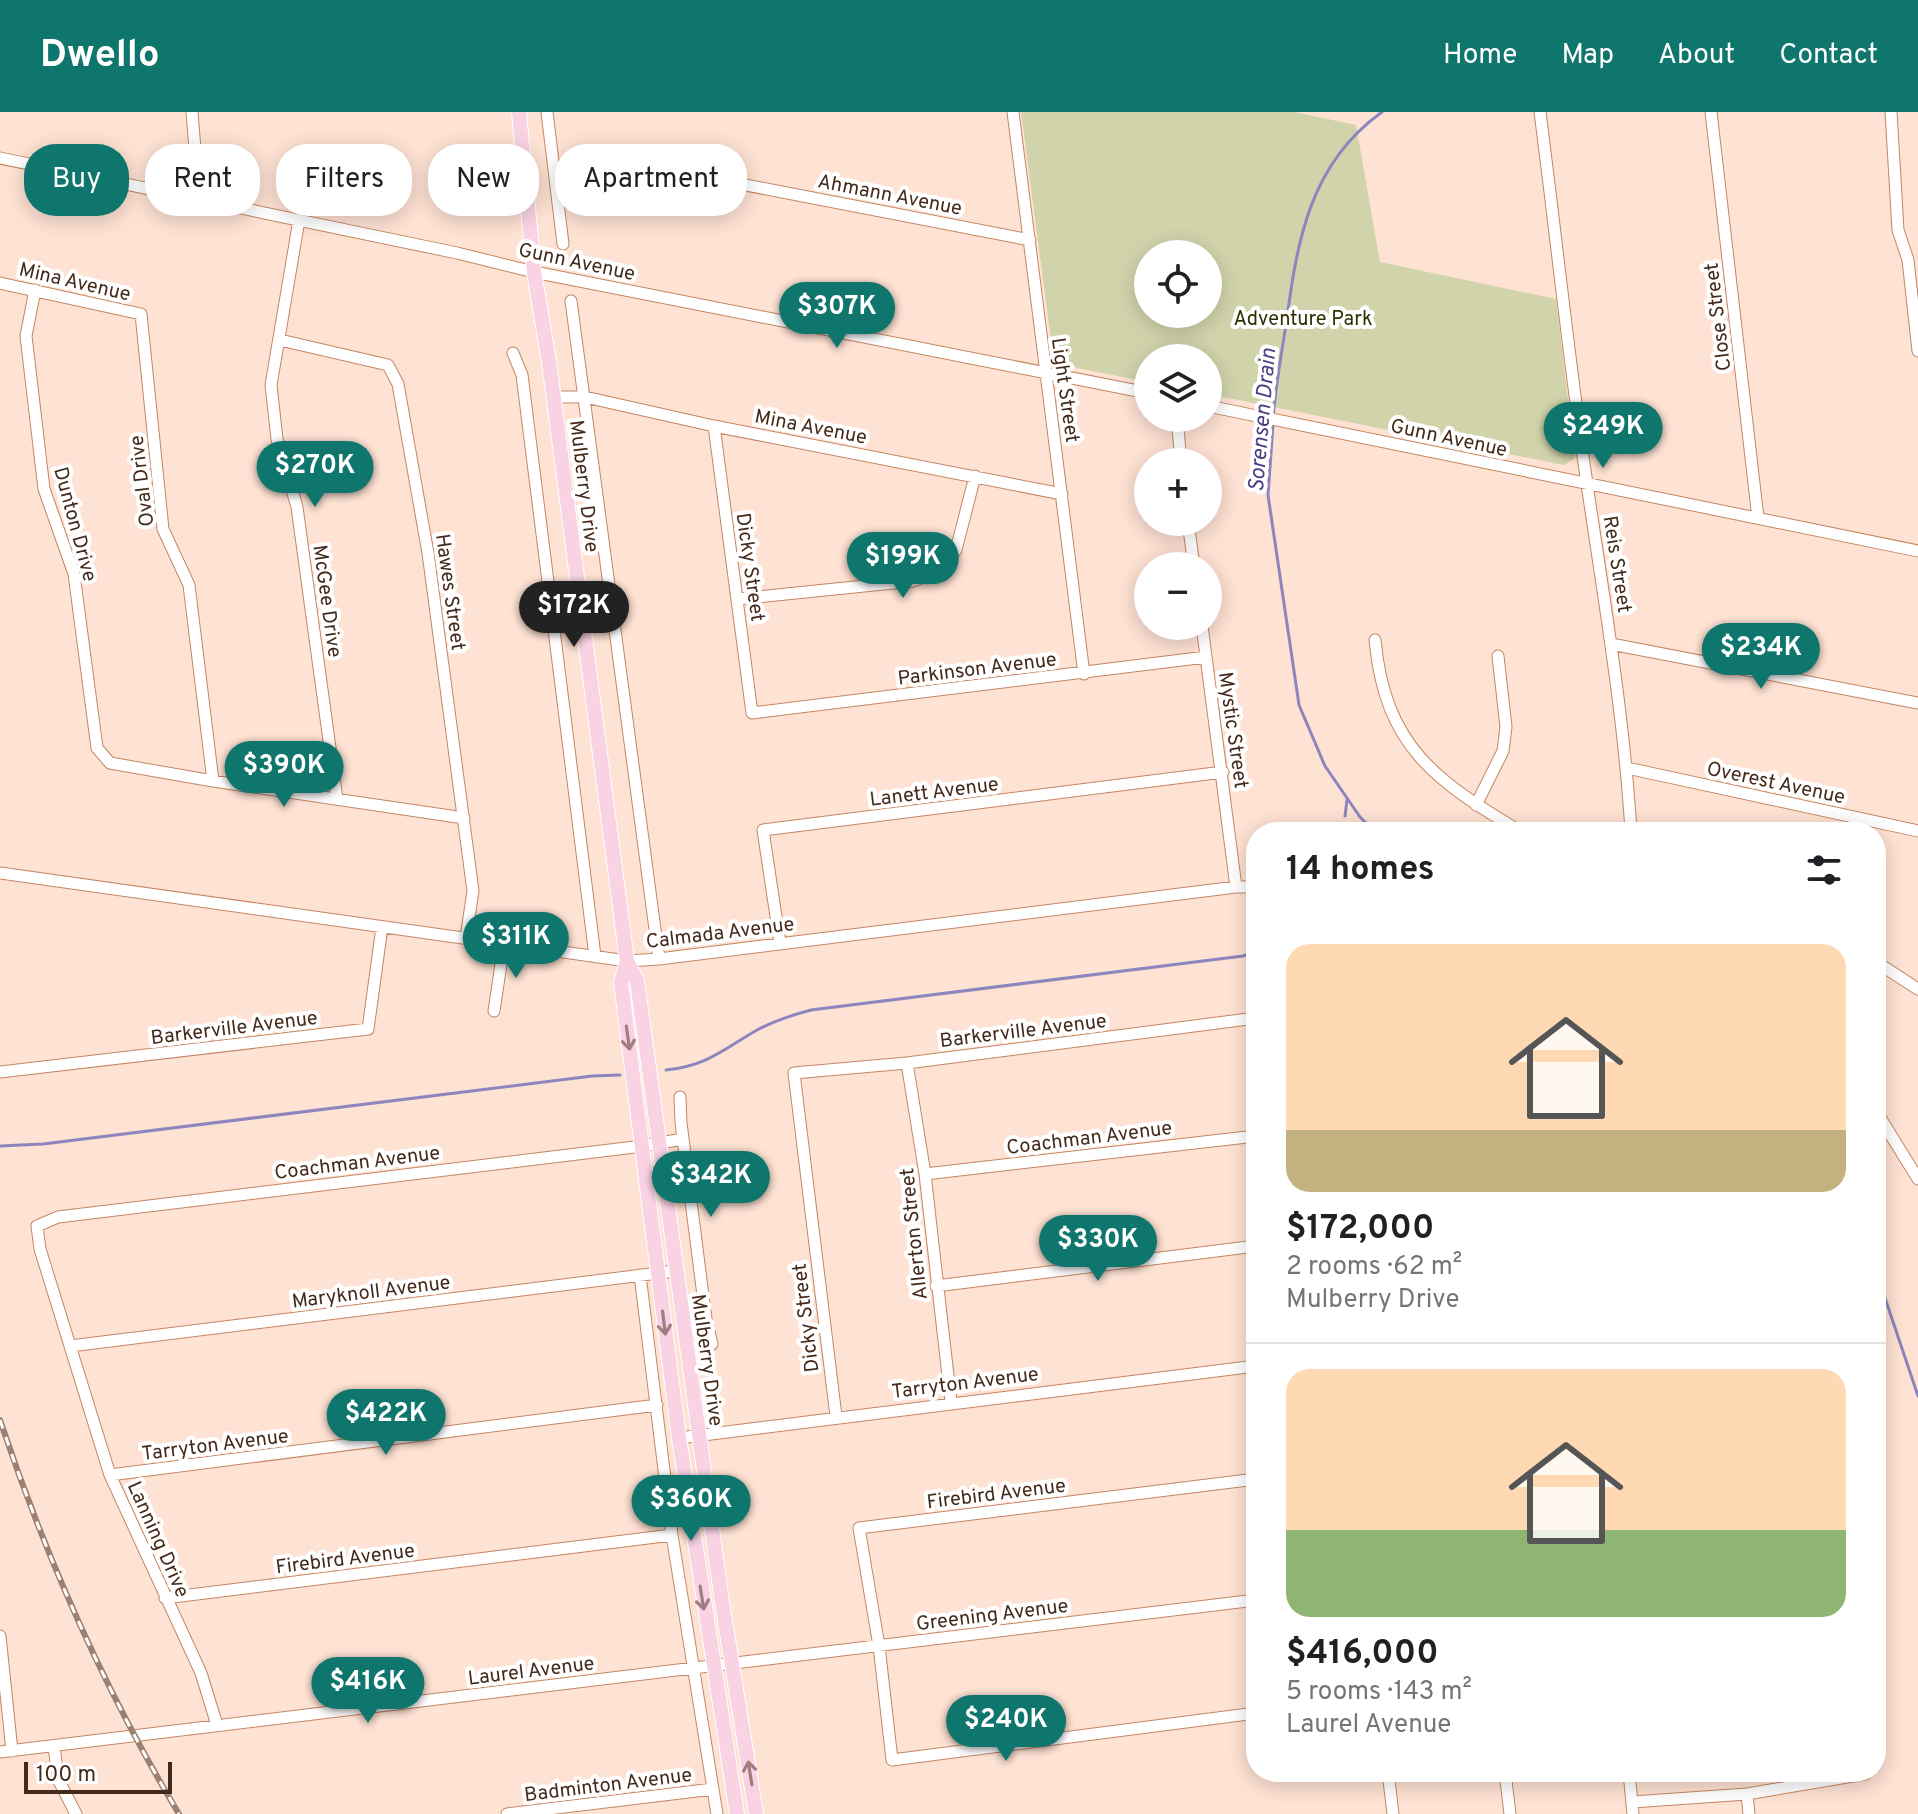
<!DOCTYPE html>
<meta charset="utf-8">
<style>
body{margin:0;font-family:Overpass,sans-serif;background:#f2f2f2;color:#202124;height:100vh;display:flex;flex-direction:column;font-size:30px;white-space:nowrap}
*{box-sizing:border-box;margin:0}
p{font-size:26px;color:#757577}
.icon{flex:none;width:44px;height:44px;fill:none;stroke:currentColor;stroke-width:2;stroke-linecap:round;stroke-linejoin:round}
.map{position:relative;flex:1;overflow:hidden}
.panel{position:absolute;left:1246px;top:710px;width:640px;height:960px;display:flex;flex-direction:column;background:#fff;border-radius:32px;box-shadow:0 4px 20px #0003}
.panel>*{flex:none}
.hud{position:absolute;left:24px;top:32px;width:760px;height:72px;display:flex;gap:16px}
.fabs{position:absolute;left:1134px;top:128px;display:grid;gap:16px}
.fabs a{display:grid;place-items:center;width:88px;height:88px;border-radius:50%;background:#fff;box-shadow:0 4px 20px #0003;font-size:40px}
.scale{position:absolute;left:24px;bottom:20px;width:148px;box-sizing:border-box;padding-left:8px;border:4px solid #442a1b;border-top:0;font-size:22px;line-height:28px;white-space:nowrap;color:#442a1b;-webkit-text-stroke:6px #fff;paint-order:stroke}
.price{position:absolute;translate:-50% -68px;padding:0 18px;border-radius:28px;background:#0f766e;color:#fff;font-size:26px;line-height:52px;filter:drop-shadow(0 2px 4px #0008)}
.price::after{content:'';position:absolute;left:50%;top:48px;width:24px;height:18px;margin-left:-12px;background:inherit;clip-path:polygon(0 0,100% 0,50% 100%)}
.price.current{background:#222;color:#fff}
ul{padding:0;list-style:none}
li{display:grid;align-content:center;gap:16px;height:424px;padding:0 40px}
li+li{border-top:2px solid #e0e0e0}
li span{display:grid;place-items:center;height:248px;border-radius:24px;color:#555}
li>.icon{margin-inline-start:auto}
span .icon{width:144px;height:144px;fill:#fffc;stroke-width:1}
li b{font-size:34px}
h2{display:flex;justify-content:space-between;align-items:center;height:96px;padding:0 40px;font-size:34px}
.chip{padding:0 28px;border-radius:32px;background:#fff;box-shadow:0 4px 20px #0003;font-size:28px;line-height:72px}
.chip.current{background:#0f766e;color:#fff}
header{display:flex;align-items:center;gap:48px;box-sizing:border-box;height:112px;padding:0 40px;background:#0f766e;color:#fff}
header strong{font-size:38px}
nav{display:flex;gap:44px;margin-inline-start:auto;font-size:28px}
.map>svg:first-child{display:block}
.green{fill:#d1d4ab;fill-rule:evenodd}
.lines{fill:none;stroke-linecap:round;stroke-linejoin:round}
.stream{stroke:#8d85bd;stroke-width:3}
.minor-casing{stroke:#c58662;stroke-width:13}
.major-casing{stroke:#fff;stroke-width:16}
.minor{stroke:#fff;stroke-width:11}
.major{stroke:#f9d2e3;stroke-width:14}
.rail-casing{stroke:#9c8172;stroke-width:6}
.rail{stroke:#fff;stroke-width:3;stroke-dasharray:9;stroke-linecap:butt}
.oneway{stroke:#9e7e7f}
.labels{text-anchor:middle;stroke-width:8;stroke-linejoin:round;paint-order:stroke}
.street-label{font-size:20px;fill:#442a1b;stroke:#fff}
.park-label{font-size:20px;fill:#2f2f00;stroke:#fff}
.water-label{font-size:22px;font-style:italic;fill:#4c3c83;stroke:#fff}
</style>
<header>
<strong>Dwello</strong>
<nav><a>Home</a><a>Map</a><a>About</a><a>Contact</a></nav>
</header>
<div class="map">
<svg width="1918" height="1702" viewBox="0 0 1918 1702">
<rect width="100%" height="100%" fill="#fee2d3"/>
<path class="green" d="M1021,0H1294L1356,13L1380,150L1556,187L1575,346L1564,353L1208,282V246H1148V270L1077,256L1065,251L1052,236ZM1148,142H1208V202H1148Z"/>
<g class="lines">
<path class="stream" d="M1273,305C1276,274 1281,243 1286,213C1297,130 1309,52 1382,0
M1273,313L1268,383L1299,593L1325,654L1360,705L1375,720
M1345,704L1347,688
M666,958C707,954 724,937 757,918C774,909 792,903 811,898L1243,844L1256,839
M0,1034L43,1032L592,964L620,963
M1876,1170L1885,1186L1918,1284"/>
<defs>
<path id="minor" d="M192,0L199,87
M547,0L563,132
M1013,0L1084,562
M1540,0C1556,124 1569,248 1587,372C1604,488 1624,603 1631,720
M1711,0L1758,406
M1891,0L1898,118L1908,148L1918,239
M0,46L457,141L534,160L1148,281
M555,59L627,50L1030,128
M299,108L271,273L277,327L297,395L337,687
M0,171L141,202L163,417L189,473L213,669
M35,178L26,224L44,377L74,462L97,636L110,651L213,669L464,706
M571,189L659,847
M280,228L388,253L398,272L428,441L473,779L466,826
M513,241L522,263L595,844
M553,285H585L714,314L1062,382
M1208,294L1918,439
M1177,306L1181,350
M714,314L752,601L1206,545
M1188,410L1194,454
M737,487L913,469L937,460L956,438L975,364
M1202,514L1236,775
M1375,528C1385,635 1436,669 1521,720
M1611,532L1918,591
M1627,656L1918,719
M1476,693L1503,639L1506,615L1498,544
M0,761L627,849L659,847L1236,775H1256
M780,831L763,718L1223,660
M1876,850L1918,877
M494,899L504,832
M907,951L925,1062L951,1290
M0,960L368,917L382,815
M680,985L681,1011L706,1207L712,1232
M1876,999L1918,1067
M925,1062L1256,1024
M640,1163L672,1423L717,1702
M936,1174L1256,1134
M70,1234L675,1159
M836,1304L794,961L907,951L1256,906
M679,1326L1256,1254
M110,1363L657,1293
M1256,1367L859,1416L879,1534L892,1648L1256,1601
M165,1486L672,1423
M0,1524L12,1639
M217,1613L201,1561L110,1363L40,1137L37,1114L58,1105L643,1034L683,1027
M54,1634L58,1667L76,1702
M0,1640L1256,1488
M1388,1660L1393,1702
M1505,1660L1510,1702
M1629,1660L1633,1702
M1747,1682L1749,1702
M1632,1690L1747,1682L1865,1662V1660
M507,1702L713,1677"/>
<path id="major" d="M519,0L534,160L549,250L627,849L637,869L722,1490L756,1702
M627,849L621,870L679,1326L737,1702"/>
</defs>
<use href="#minor" class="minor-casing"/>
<use href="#major" class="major-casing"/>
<use href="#minor" class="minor"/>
<use href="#major" class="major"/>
<defs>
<path id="rail" d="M0,1308C46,1446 104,1577 179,1702"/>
</defs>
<use href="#rail" class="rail-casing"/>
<use href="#rail" class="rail"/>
</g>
<defs><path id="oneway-shaft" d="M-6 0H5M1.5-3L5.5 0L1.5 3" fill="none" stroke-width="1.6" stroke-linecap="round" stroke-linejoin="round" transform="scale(2)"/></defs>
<g class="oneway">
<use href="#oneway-shaft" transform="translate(628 926) rotate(82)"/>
<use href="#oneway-shaft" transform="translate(664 1211) rotate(83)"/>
<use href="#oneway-shaft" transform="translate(702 1486) rotate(81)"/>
<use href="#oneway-shaft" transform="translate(750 1661) rotate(-99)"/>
</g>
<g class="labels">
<g class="street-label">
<text transform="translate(890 82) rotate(11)" y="7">Ahmann Avenue</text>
<text transform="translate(577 149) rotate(12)" y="7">Gunn Avenue</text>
<text transform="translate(75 169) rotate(13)" y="7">Mina Avenue</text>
<text transform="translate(1717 205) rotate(-97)" y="7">Close Street</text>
<text transform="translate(1066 278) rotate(82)" y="7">Light Street</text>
<text transform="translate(811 314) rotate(11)" y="7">Mina Avenue</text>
<text transform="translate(1449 325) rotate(12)" y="7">Gunn Avenue</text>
<text transform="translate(141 369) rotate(-97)" y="7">Oval Drive</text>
<text transform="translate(585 374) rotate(83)" y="7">Mulberry Drive</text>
<text transform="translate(76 412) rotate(75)" y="7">Dunton Drive</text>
<text transform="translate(1618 452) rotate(81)" y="7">Reis Street</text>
<text transform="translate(751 455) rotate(82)" y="7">Dicky Street</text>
<text transform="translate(451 480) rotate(82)" y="7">Hawes Street</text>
<text transform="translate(328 489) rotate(82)" y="7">McGee Drive</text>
<text transform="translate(977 556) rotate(-7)" y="7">Parkinson Avenue</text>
<text transform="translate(1234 618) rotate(82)" y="7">Mystic Street</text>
<text transform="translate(1776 670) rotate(12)" y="7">Overest Avenue</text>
<text transform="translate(934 679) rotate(-7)" y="7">Lanett Avenue</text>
<text transform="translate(720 820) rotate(-7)" y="7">Calmada Avenue</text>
<text transform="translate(234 915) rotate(-7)" y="7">Barkerville Avenue</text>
<text transform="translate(1023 918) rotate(-7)" y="7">Barkerville Avenue</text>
<text transform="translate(1089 1025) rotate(-7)" y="7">Coachman Avenue</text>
<text transform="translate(357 1050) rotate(-7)" y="7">Coachman Avenue</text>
<text transform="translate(913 1122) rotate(-96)" y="7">Allerton Street</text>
<text transform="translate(371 1179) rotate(-7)" y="7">Maryknoll Avenue</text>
<text transform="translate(805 1206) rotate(-97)" y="7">Dicky Street</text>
<text transform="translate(708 1248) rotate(82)" y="7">Mulberry Drive</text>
<text transform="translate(965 1270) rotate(-7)" y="7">Tarryton Avenue</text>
<text transform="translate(215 1332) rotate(-7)" y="7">Tarryton Avenue</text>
<text transform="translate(996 1381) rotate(-7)" y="7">Firebird Avenue</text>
<text transform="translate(159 1427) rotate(66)" y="7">Lanning Drive</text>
<text transform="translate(345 1446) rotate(-7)" y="7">Firebird Avenue</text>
<text transform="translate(992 1502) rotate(-7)" y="7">Greening Avenue</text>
<text transform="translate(531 1558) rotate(-7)" y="7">Laurel Avenue</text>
<text transform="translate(608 1672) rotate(-7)" y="7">Badminton Avenue</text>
</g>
<g class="park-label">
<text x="1303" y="213">Adventure Park</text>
</g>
<g class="water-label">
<text transform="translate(1261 308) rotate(-85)" y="8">Sorensen Drain</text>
</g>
</g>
</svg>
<div class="fabs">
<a><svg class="icon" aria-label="locate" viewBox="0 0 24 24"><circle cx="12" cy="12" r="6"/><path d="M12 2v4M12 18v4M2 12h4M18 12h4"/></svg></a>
<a><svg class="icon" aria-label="layers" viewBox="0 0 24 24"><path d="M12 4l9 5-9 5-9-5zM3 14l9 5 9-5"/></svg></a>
<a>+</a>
<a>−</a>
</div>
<div class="scale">100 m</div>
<b class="price" style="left:837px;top:238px">$307K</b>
<b class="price" style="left:1603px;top:358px">$249K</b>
<b class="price" style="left:315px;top:397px">$270K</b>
<b class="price" style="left:903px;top:488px">$199K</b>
<b class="price current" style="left:574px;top:537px">$172K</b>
<b class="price" style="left:1761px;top:579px">$234K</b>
<b class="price" style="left:284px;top:697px">$390K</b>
<b class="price" style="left:516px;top:868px">$311K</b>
<b class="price" style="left:711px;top:1107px">$342K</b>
<b class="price" style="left:1098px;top:1171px">$330K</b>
<b class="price" style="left:386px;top:1345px">$422K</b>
<b class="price" style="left:691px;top:1431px">$360K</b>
<b class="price" style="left:368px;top:1613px">$416K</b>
<b class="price" style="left:1006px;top:1651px">$240K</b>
<div class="hud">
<a class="chip current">Buy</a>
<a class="chip">Rent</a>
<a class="chip">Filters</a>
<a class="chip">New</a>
<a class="chip">Apartment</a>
</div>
<section class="panel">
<h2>14 homes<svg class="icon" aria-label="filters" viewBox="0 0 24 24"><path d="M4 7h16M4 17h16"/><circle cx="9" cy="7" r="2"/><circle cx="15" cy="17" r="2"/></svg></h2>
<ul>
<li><span style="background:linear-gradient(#ffd9b3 75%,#c2b280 0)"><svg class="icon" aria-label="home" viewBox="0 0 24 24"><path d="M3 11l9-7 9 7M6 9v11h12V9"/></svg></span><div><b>$172,000</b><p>2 rooms · 62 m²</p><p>Mulberry Drive</p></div></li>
<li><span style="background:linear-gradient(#ffd9b3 65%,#8fb573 0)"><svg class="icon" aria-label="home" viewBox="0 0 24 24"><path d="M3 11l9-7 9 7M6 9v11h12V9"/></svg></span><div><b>$416,000</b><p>5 rooms · 143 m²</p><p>Laurel Avenue</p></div></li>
</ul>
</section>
</div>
